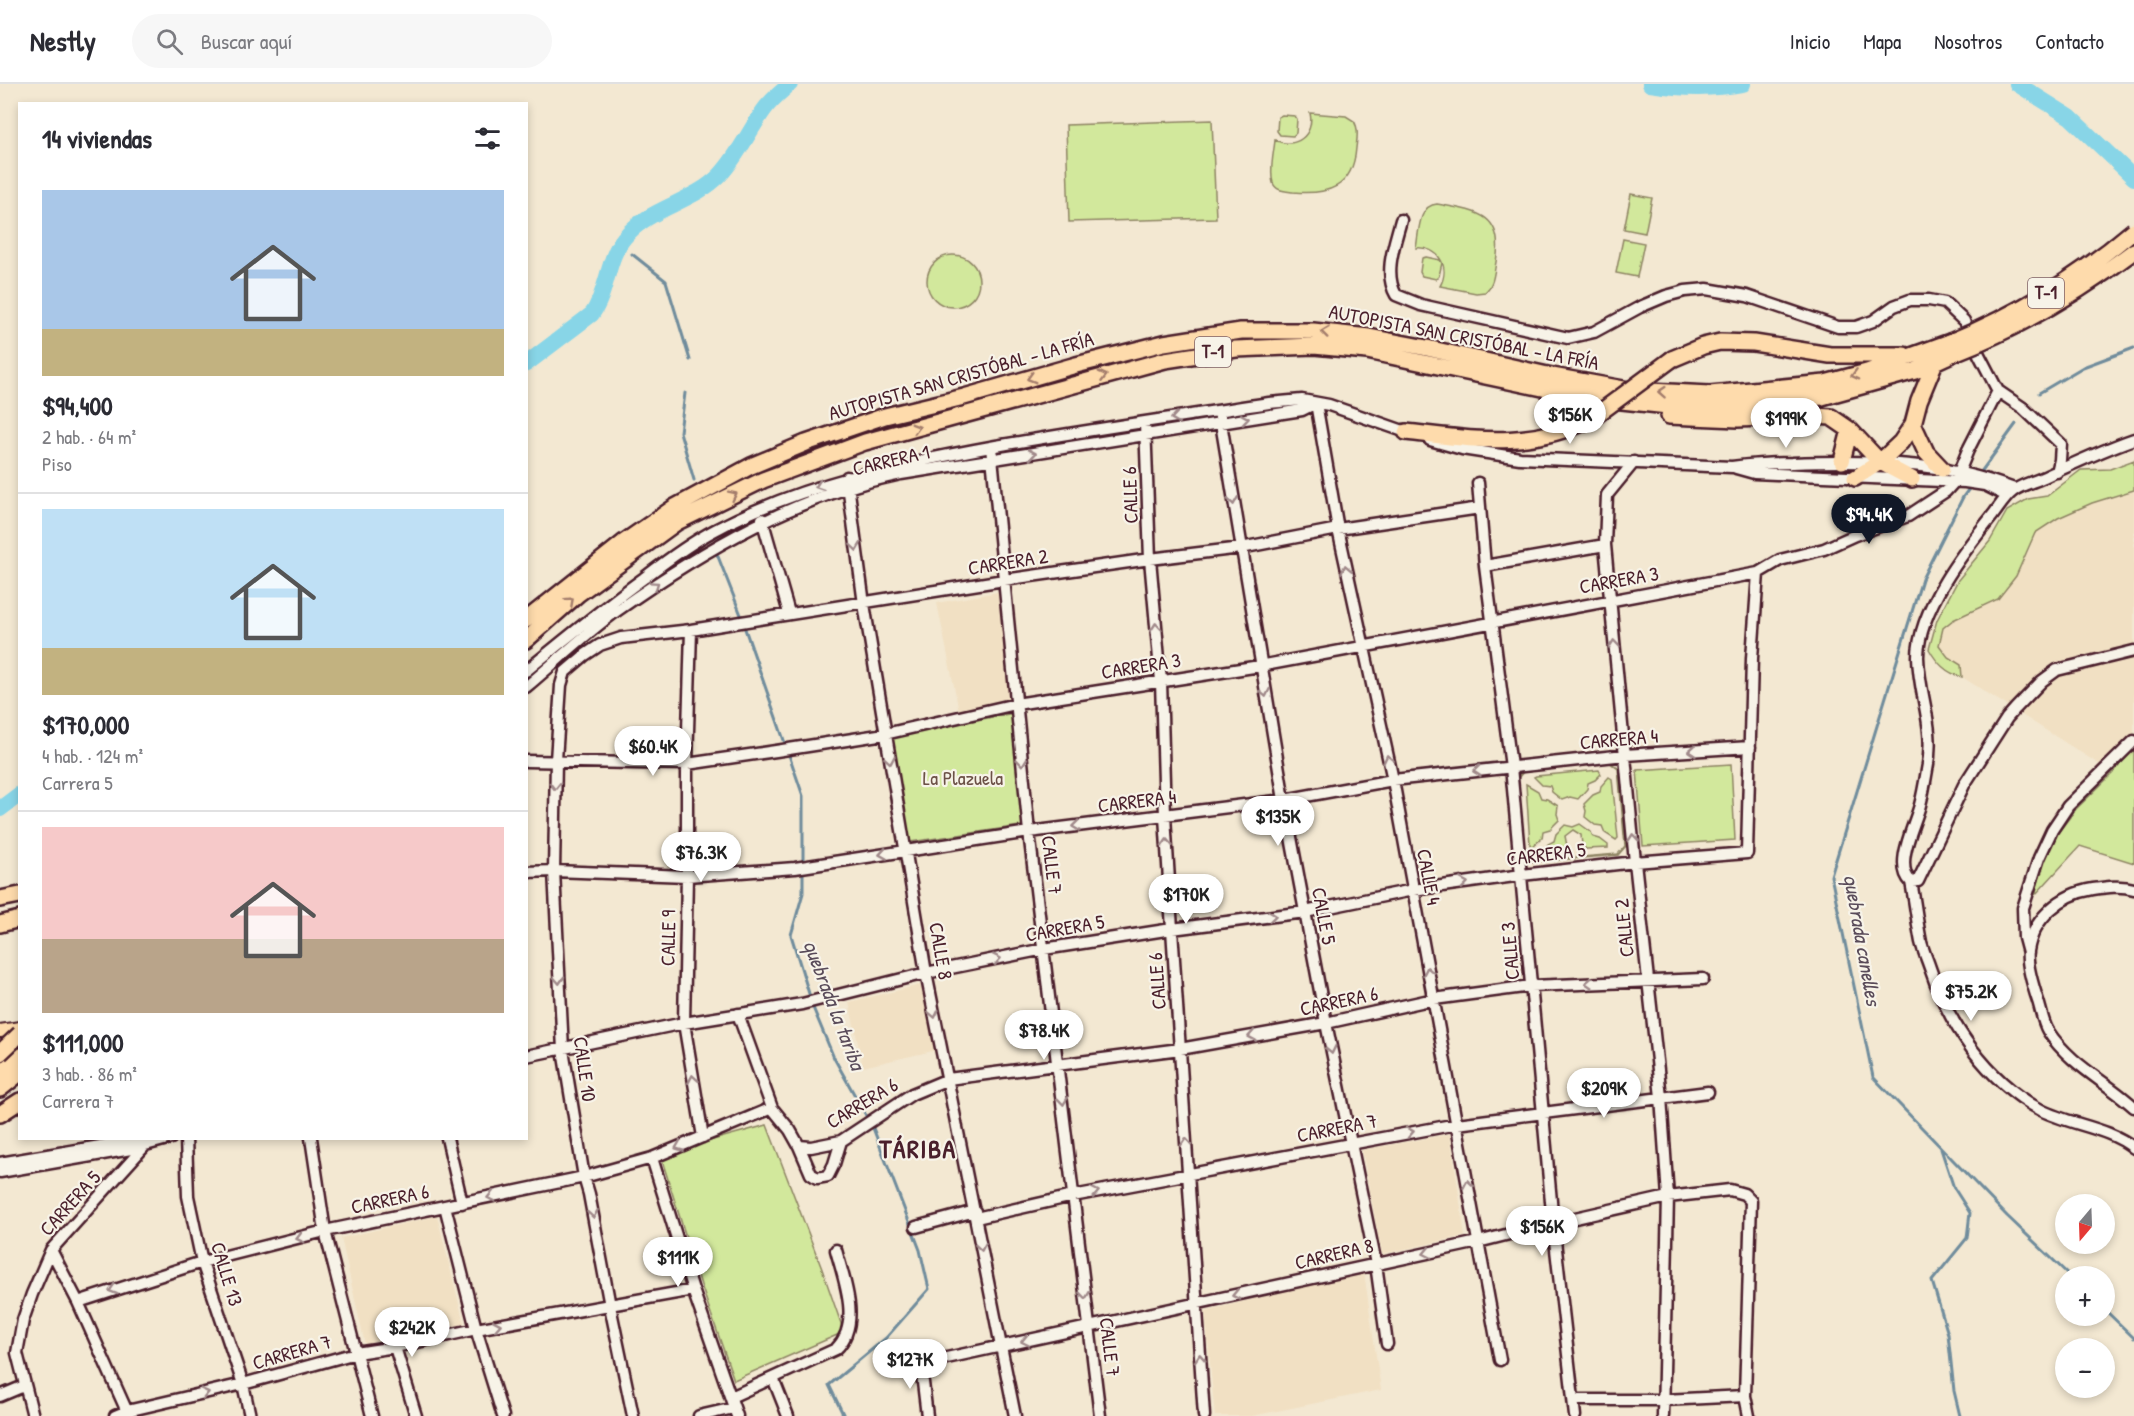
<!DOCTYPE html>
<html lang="es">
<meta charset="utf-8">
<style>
body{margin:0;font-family:"Patrick Hand",sans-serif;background:#f7f7f7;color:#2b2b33;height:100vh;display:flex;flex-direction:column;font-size:22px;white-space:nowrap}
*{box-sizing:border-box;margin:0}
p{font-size:20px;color:#7c7c81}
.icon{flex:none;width:33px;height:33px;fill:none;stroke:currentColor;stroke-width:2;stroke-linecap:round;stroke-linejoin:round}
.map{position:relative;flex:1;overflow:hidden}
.panel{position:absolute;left:18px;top:18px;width:510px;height:1038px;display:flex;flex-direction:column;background:#fff;border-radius:0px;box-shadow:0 3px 9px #0003}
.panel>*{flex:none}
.needle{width:39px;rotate:199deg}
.buttons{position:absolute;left:2055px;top:1110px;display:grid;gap:12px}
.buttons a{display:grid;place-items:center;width:60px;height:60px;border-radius:50%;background:#fff;box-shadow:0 3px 9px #0003;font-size:30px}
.price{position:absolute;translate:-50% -51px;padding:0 14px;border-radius:21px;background:#fff;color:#222;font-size:20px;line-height:39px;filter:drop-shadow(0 2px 3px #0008)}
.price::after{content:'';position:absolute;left:50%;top:36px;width:18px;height:14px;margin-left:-9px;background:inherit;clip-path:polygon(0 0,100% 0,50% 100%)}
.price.current{background:#111827;color:#fff}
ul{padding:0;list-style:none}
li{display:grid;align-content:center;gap:12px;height:318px;padding:0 24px}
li+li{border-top:2px solid #e1e1e2}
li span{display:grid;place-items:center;height:186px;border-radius:0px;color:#555}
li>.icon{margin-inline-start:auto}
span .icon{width:108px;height:108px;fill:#fffc;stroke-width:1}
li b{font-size:26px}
h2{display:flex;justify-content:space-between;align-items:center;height:72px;padding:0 24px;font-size:26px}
header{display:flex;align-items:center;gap:36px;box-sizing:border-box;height:84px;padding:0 30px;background:#fff;border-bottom:2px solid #e1e1e2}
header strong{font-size:28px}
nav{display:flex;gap:33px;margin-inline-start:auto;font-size:21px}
.search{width:420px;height:54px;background:#f7f7f7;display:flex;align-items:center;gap:15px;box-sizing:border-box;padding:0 21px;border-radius:33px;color:#7c7c81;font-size:22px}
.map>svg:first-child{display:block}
.built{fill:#f1e0c3}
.green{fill:#d2e89c;stroke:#8e8464;stroke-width:1.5;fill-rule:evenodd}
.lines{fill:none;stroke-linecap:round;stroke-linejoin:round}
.stream{stroke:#6f8c9c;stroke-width:3}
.river{stroke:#88d5e7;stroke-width:16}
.minor-casing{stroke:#4a1f2b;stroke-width:15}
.major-casing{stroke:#4a1f2b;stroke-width:16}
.highway-casing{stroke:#4a1f2b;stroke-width:20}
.minor{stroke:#f7f3e8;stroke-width:10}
.major{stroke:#fedbac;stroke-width:12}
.highway{stroke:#fedbac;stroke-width:15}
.highway-bridge-casing{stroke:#4a1f2b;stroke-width:20;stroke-linecap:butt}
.highway-bridge{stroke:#fedbac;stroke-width:15}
.oneway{stroke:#a47d6c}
.oneway2{stroke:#a0898a}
.labels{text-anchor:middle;stroke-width:4.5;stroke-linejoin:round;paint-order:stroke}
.shield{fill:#f7f3e8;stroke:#7e5f64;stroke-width:1.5}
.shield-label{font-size:18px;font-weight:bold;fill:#4a1f2b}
.street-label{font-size:20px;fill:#4a1f2b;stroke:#f7f3e8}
.park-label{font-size:20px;fill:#6c5147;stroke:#f7f3e8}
.water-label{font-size:21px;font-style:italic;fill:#5a4c5a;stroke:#f7f3e8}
.district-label{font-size:26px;font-weight:bold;letter-spacing:1.5px;fill:#4a1f2b;stroke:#f7f3e8}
</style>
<header>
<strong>Nestly</strong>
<div class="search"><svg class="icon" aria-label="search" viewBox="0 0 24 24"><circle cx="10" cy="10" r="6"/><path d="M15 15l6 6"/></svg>Buscar aquí</div>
<nav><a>Inicio</a><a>Mapa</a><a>Nosotros</a><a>Contacto</a></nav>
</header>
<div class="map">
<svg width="2134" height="1332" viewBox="0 0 2134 1332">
<rect width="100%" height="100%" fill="#f3e8d2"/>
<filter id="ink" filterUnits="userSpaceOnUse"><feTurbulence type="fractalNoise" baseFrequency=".0167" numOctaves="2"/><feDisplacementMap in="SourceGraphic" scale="12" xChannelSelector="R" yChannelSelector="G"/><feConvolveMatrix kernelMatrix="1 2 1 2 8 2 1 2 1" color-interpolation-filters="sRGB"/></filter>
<g filter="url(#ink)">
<path class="built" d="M2134,406V664L2113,689L1962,593L1961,581L1948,573L1939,561L1943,544L1953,536L1998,515L2029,466L2035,449L2058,434L2092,419Z
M998,508L1010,616L959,627L937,519Z
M925,900L937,966L863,983L849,918Z
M1450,1050L1465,1152L1382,1170L1362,1066Z
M437,1132L464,1240L365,1260L341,1154Z
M1364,1188L1381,1306L1252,1332H1215L1205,1227Z"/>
<path class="green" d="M1310,29L1346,32L1354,37C1359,45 1357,55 1356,64C1353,104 1328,111 1293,108C1285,107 1276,107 1273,99C1269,87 1274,68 1275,56C1295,66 1315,51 1310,29Z
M1282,31L1295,32L1297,35L1296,49L1293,52L1280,51L1277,47L1278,33Z
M1212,36L1216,134L1069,138L1066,41Z
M1631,110L1652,114L1645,149L1624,145Z
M1437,120C1475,127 1505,129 1496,178C1494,188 1494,201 1485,208L1476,209L1440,202C1451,183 1438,162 1416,164C1419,149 1418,121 1437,120Z
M1623,155L1644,159L1637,193L1616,189Z
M927 197a26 26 0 1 1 52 0a26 26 0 1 1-52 0Z
M1426,173L1440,176L1442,179L1439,192L1436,195L1422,192L1420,188L1422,174Z
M2134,376V406L2092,419L2058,434L2035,449L2016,492L1998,515L1953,536L1943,544L1939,561L1948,573L1961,581L1962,593C1946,589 1937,579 1929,565L1937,536L1958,496L1990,457L2007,427L2028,415L2047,412L2081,386L2110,385Z
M1014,629L1027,741L910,758L892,652Z
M2134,664V779L2080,762L2035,811L2044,777L2057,750L2076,725L2113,689Z
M1610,678L1619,685L1626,762L1618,771L1533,778L1524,771L1517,693L1525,685ZM1610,679L1618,685L1625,762L1618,770L1533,777L1524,770L1518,694L1525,686Z
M1731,680L1735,756L1643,762L1637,686Z
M1599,686L1601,690L1595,696L1588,699L1587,705L1578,715L1570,713L1562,716L1552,708L1550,702L1542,701L1534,693L1536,692Z
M1609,693L1612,695L1618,754L1616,756L1605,749L1602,742L1595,741L1585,733L1586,727L1584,720L1593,711L1600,708L1601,702Z
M1526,700L1538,707L1541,714L1547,715L1558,722L1557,730L1559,736L1550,745L1543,747L1542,754L1532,763L1530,761Z
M1580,740L1591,748L1593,753L1600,755L1608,761V764L1586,765L1582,761L1581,751L1573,746L1565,752L1567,762L1563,768L1541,769L1548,760L1554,757L1556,750L1565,741L1573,743Z
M767,1041L822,1185L844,1248L734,1296L701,1201L661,1073L702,1059Z"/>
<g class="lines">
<path class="stream" d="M632,170L666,197L690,276
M685,309L680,348L694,396
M2039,309L2083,283L2134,264
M1978,392L2016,340
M1971,402L1963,413L1922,495L1831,792L1873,993L2007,1132L2070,1192
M717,470L741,531
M744,542L786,662
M788,668L803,712V779
M803,786V809L791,851L814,926L834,974L873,1044L920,1166L929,1205L886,1254L829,1301L844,1332
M1941,1065L1954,1104L1970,1129L1967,1154L1932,1197L1948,1250L1954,1307L1960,1332
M2104,1225L2134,1254"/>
<path class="river" d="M1650,0C1682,5 1711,6 1743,0
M2017,0L2070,33L2134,94
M526,280L592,230C608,207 607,174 624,154C649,123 693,119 720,91C738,72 749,47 764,26C771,16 781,8 790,0
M0,725L20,710"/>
<defs>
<path id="minor" d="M1401,136C1395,159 1383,189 1396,211L1421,221L1568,254L1594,248L1640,223L1666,212L1685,207L1707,205L1747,212L1838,243H1856L1873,237L1894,222L1910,216H1929L1945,219L1964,237L1972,257L1998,307L2023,324L2061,360L2060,376L2057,388
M1316,319L1338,445L1393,696L1500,1276
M1219,327L1284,716L1326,939L1376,1180L1387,1260
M1145,339L1150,475L1161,597L1165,732L1172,845L1204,1332
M2134,355C2102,366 2073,380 2042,394C2033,398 2021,401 2013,407C2005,413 1999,423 1993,431C1964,467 1918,526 1918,573C1919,614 1936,643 1927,686C1925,698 1923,710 1920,721C1915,741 1893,781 1911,798C1915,818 1917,838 1921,858C1923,866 1927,875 1930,884C1949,941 1986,996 2041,1026C2070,1041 2108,1043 2134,1064
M1430,356L1462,365L1520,374L1732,383C1753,380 1772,379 1792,379C1867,376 1943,377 2014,405
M991,363L1029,748L1100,1332
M1634,378L1607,411L1605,461L1635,778L1661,1013L1668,1113L1663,1332
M1736,384L1754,389L1965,398L1985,401L2007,412
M1959,388L1968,366L1998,307
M847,393L864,520L926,889L1015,1332
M1478,399L1485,482L1511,683L1553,1139L1575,1332
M762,435L789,529
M1485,482L1605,461
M691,546L687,680V792L684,939L703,1053
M526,587C565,555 604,523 644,494C666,477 690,459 715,446C804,399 898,380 996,362C1087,346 1178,333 1269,319L1302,316L1329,321L1412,350
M526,603C557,577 586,549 618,526C704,465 798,411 901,390L1302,326L1316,319
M526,677L687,680L776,667L885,650L1016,620L1260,582L1758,489L1780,476L1824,465L1855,451L1908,432L1946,407L1955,397
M526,788L554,787L687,792L795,784L1029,748L1284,716L1393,696L1625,671L1750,663
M1911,798L1918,797L1964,701L2007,634L2015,625L2042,597L2057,586L2134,567
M2134,805C2121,801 2107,803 2093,805C2061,810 2033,834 2028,867C2026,880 2034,905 2038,917C2041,926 2043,939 2048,947C2069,980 2107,998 2134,1023
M2028,869L2024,854L2023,824L2039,774L2052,746L2068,722L2134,657
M738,930L772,1024L790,1046L799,1062L811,1063L841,1057L912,1010L948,995L1180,965L1326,939L1434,915L1531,902L1703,895
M526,972L684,939L802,920L926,889L1044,865L1172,845L1305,828L1413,806L1522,791L1635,778L1747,769L1752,574L1758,489
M186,1054L188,1112L202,1178L243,1300L250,1332
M311,1054L325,1147L372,1332
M447,1054L462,1119
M799,1062L811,1090L817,1094L828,1092L834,1080L841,1057
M652,1074L693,1206L737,1332
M0,1079L130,1057L146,1059
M0,1088L131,1065L171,1054
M445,1122L476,1245L503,1332
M976,1134L1073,1112L1457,1040L1708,1008
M916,1143L975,1127
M51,1166L78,1218L129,1332
M78,1218L202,1178L325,1147L584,1093L652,1074L772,1024
M395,1263L416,1332
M773,1294L788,1332
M0,1312L24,1302
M731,1313L836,1265C862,1240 844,1196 836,1166
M1574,1316H1664L1745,1312
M33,1332L17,1269L23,1236L32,1210L51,1166L152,1054
M115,1332L127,1327L243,1300L356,1269L395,1263L476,1245L693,1206
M633,1332L610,1222L589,1110L584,1093L563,966L554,787L556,676L561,601L565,588L585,571L600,561L621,554L691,546L1004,496L1150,475L1241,464L1338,445L1480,424
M699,1332L734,1324
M927,1332L922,1290L924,1282L933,1277L1478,1158L1553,1139L1668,1113L1730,1106L1744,1110L1751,1117L1745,1312L1749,1332"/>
<path id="major" d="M0,947L20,944"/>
<path id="highway" d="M1672,275L1703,262L1720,258L1754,259L1830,271H1904
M1669,332L1738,335L1814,332L1831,333L1850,346L1880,378L1912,395
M1913,340L1926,368L1942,385
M1406,348C1473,355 1527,366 1591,335
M1842,377L1850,346
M1855,394L1880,378L1901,358L1913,340L1919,317L1935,278
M526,536L623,459L675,423L751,382L806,359L885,332L964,313L1076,281L1164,259L1241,247H1313L1369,253L1427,264L1552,292L1629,306L1710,310L1825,299L1867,288L1950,258
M526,556L578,510L677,438L763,396L865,358L1165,276L1236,265L1314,262L1367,267L1585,313L1668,322L1713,324L1822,313L1915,287L1954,269
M0,815L20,811
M0,840L20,835
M0,990L20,972
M0,1005L20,989
M0,1030L20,1017"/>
</defs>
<use href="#minor" class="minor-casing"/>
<use href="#major" class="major-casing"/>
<use href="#highway" class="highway-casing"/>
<use href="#minor" class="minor"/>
<use href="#major" class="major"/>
<use href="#highway" class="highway"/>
<defs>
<path id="highway-bridge" d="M1950,258C2016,231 2079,193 2134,146
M1954,269C2021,243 2077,210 2134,167
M1591,335L1672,275
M0,969L20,950"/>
</defs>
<use href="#highway-bridge" class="highway-bridge-casing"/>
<use href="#highway-bridge" class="highway-bridge"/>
</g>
<defs><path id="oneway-chevron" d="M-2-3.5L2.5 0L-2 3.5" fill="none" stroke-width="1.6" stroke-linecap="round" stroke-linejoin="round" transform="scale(1.5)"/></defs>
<g class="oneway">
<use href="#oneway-chevron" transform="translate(1325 248) rotate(-173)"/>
<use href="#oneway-chevron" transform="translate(1855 291) rotate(166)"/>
<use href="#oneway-chevron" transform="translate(1103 292) rotate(-15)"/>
<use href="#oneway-chevron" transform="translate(1031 294) rotate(164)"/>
<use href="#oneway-chevron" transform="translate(1662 308) rotate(-176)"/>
<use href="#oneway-chevron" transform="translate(916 344) rotate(-16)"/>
<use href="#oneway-chevron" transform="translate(733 411) rotate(-26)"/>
<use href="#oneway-chevron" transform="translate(570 517) rotate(-42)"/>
</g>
<g class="oneway2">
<use href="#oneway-chevron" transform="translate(1175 334) rotate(171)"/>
<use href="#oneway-chevron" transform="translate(1245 335) rotate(-9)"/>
<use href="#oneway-chevron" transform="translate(1032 370) rotate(-9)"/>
<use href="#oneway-chevron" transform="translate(819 402) rotate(161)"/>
<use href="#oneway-chevron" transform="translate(1233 417) rotate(81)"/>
<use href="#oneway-chevron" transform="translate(856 463) rotate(82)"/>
<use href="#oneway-chevron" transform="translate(1346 485) rotate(-102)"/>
<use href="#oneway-chevron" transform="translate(655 501) rotate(-34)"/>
<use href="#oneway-chevron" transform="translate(1156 543) rotate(-95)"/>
<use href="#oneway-chevron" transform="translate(1614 560) rotate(-96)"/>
<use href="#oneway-chevron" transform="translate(1265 609) rotate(79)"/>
<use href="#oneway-chevron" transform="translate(1692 667) rotate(176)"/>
<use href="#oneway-chevron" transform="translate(1388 675) rotate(-103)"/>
<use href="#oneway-chevron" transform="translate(890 676) rotate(80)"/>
<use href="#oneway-chevron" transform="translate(1022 678) rotate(84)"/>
<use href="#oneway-chevron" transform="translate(1477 687) rotate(174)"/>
<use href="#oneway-chevron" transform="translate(555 702) rotate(91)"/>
<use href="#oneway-chevron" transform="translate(1076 742) rotate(173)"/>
<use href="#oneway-chevron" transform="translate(1633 754) rotate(-95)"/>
<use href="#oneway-chevron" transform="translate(1167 759) rotate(-93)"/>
<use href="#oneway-chevron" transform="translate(883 770) rotate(171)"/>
<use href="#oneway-chevron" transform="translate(1464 799) rotate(-8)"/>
<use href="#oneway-chevron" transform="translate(1272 832) rotate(-7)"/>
<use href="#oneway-chevron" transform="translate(997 875) rotate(-11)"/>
<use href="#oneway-chevron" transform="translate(1428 887) rotate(-101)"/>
<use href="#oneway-chevron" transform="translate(559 896) rotate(87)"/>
<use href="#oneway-chevron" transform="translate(1589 899) rotate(177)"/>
<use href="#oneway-chevron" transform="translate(934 930) rotate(78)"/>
<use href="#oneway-chevron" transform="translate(1252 952) rotate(170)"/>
<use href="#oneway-chevron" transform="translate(1331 966) rotate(78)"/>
<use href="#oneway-chevron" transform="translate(693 995) rotate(-100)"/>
<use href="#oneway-chevron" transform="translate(1063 1017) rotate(84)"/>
<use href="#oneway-chevron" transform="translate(1410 1048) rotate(-10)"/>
<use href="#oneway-chevron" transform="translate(1186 1058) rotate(-94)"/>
<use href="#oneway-chevron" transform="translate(679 1063) rotate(158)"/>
<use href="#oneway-chevron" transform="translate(1468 1100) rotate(-100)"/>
<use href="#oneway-chevron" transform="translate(1095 1108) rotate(-11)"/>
<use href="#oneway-chevron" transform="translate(491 1113) rotate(168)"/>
<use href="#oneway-chevron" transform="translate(593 1130) rotate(80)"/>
<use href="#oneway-chevron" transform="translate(300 1154) rotate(166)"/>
<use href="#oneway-chevron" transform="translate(981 1163) rotate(81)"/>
<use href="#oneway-chevron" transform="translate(1427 1169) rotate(168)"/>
<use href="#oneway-chevron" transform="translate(113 1206) rotate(162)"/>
<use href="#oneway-chevron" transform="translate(1085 1211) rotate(83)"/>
<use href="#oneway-chevron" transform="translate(1236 1211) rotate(167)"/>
<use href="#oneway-chevron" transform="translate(497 1241) rotate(-10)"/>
<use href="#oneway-chevron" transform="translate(1025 1257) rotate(168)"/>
<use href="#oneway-chevron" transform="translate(1200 1274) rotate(-94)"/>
<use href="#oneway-chevron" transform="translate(205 1309) rotate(-13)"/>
</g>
</g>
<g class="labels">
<g class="shield">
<rect x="2028" y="194" width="36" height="30" rx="4.5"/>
<rect x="1195" y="253" width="36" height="30" rx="4.5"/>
</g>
<g class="shield-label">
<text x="2046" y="215">T-1</text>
<text x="1213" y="274">T-1</text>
</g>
<g class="street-label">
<text transform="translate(1464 253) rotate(11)" y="7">AUTOPISTA SAN CRISTÓBAL - LA FRÍA</text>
<text transform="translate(961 292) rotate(-16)" y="7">AUTOPISTA SAN CRISTÓBAL - LA FRÍA</text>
<text transform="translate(891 376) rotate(-13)" y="7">CARRERA 1</text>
<text transform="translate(1130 411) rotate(-92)" y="7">CALLE 6</text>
<text transform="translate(1008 478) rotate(-9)" y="7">CARRERA 2</text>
<text transform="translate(1619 496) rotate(-10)" y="7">CARRERA 3</text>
<text transform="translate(1141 582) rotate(-9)" y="7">CARRERA 3</text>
<text transform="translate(1619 655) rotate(-5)" y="7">CARRERA 4</text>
<text transform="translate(1137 717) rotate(-7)" y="7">CARRERA 4</text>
<text transform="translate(1546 770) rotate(-7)" y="7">CARRERA 5</text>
<text transform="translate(1052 781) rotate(83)" y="7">CALLE 7</text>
<text transform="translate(1429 793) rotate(79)" y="7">CALLE 4</text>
<text transform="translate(1324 832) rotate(79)" y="7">CALLE 5</text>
<text transform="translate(1065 844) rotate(-10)" y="7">CARRERA 5</text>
<text transform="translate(1624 844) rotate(-96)" y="7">CALLE 2</text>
<text transform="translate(668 854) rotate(-89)" y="7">CALLE 9</text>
<text transform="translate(941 867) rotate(80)" y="7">CALLE 8</text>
<text transform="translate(1510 867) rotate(-95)" y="7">CALLE 3</text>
<text transform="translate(1157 897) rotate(-94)" y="7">CALLE 6</text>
<text transform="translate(1339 917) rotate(-12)" y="7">CARRERA 6</text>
<text transform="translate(585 985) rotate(82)" y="7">CALLE 10</text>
<text transform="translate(862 1019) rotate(-31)" y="7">CARRERA 6</text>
<text transform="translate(1337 1044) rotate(-11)" y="7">CARRERA 7</text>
<text transform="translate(390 1115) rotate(-12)" y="7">CARRERA 6</text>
<text transform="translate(70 1119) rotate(-48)" y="7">CARRERA 5</text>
<text transform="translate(1334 1170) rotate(-13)" y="7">CARRERA 8</text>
<text transform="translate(227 1190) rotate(73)" y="7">CALLE 13</text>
<text transform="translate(1110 1263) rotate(83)" y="7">CALLE 7</text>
<text transform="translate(292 1268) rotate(-16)" y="7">CARRERA 7</text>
</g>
<g class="park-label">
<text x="963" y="701">La Plazuela</text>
</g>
<g class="water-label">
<text transform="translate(1862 856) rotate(80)" y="7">quebrada canelles</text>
<text transform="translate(834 921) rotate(69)" y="7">quebrada la tariba</text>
</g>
<g class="district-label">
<text x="918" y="1074">TÁRIBA</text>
</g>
</g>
</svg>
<div class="buttons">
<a><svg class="needle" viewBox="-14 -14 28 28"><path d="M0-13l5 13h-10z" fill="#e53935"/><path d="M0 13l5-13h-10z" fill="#7c7c81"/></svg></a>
<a>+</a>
<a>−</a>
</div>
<b class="price" style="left:1570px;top:361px">$156K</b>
<b class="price" style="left:1786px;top:365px">$199K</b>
<b class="price current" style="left:1869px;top:461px">$94.4K</b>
<b class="price" style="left:653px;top:693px">$60.4K</b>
<b class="price" style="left:1278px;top:763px">$135K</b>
<b class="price" style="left:701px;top:799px">$76.3K</b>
<b class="price" style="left:1186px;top:841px">$170K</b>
<b class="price" style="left:1971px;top:938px">$75.2K</b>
<b class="price" style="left:1044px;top:977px">$78.4K</b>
<b class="price" style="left:1604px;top:1035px">$209K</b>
<b class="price" style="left:1542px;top:1173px">$156K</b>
<b class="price" style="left:678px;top:1204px">$111K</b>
<b class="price" style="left:412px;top:1274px">$242K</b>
<b class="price" style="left:910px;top:1306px">$127K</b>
<section class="panel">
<h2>14 viviendas<svg class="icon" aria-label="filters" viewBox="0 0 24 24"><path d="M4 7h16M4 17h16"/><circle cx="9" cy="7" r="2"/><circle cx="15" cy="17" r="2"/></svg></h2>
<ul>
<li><span style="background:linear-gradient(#a9c7e8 75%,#c2b280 0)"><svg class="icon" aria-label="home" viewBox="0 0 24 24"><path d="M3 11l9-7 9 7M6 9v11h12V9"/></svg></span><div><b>$94,400</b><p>2 hab. · 64 m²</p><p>Piso</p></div></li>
<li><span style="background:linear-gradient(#bfe0f5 75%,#c2b280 0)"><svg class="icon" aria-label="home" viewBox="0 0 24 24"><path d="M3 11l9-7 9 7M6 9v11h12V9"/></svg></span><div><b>$170,000</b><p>4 hab. · 124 m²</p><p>Carrera 5</p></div></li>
<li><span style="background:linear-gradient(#f6c9c9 60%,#b9a48a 0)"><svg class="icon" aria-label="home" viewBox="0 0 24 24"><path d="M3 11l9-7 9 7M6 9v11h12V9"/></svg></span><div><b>$111,000</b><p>3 hab. · 86 m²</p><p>Carrera 7</p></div></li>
</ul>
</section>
</div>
